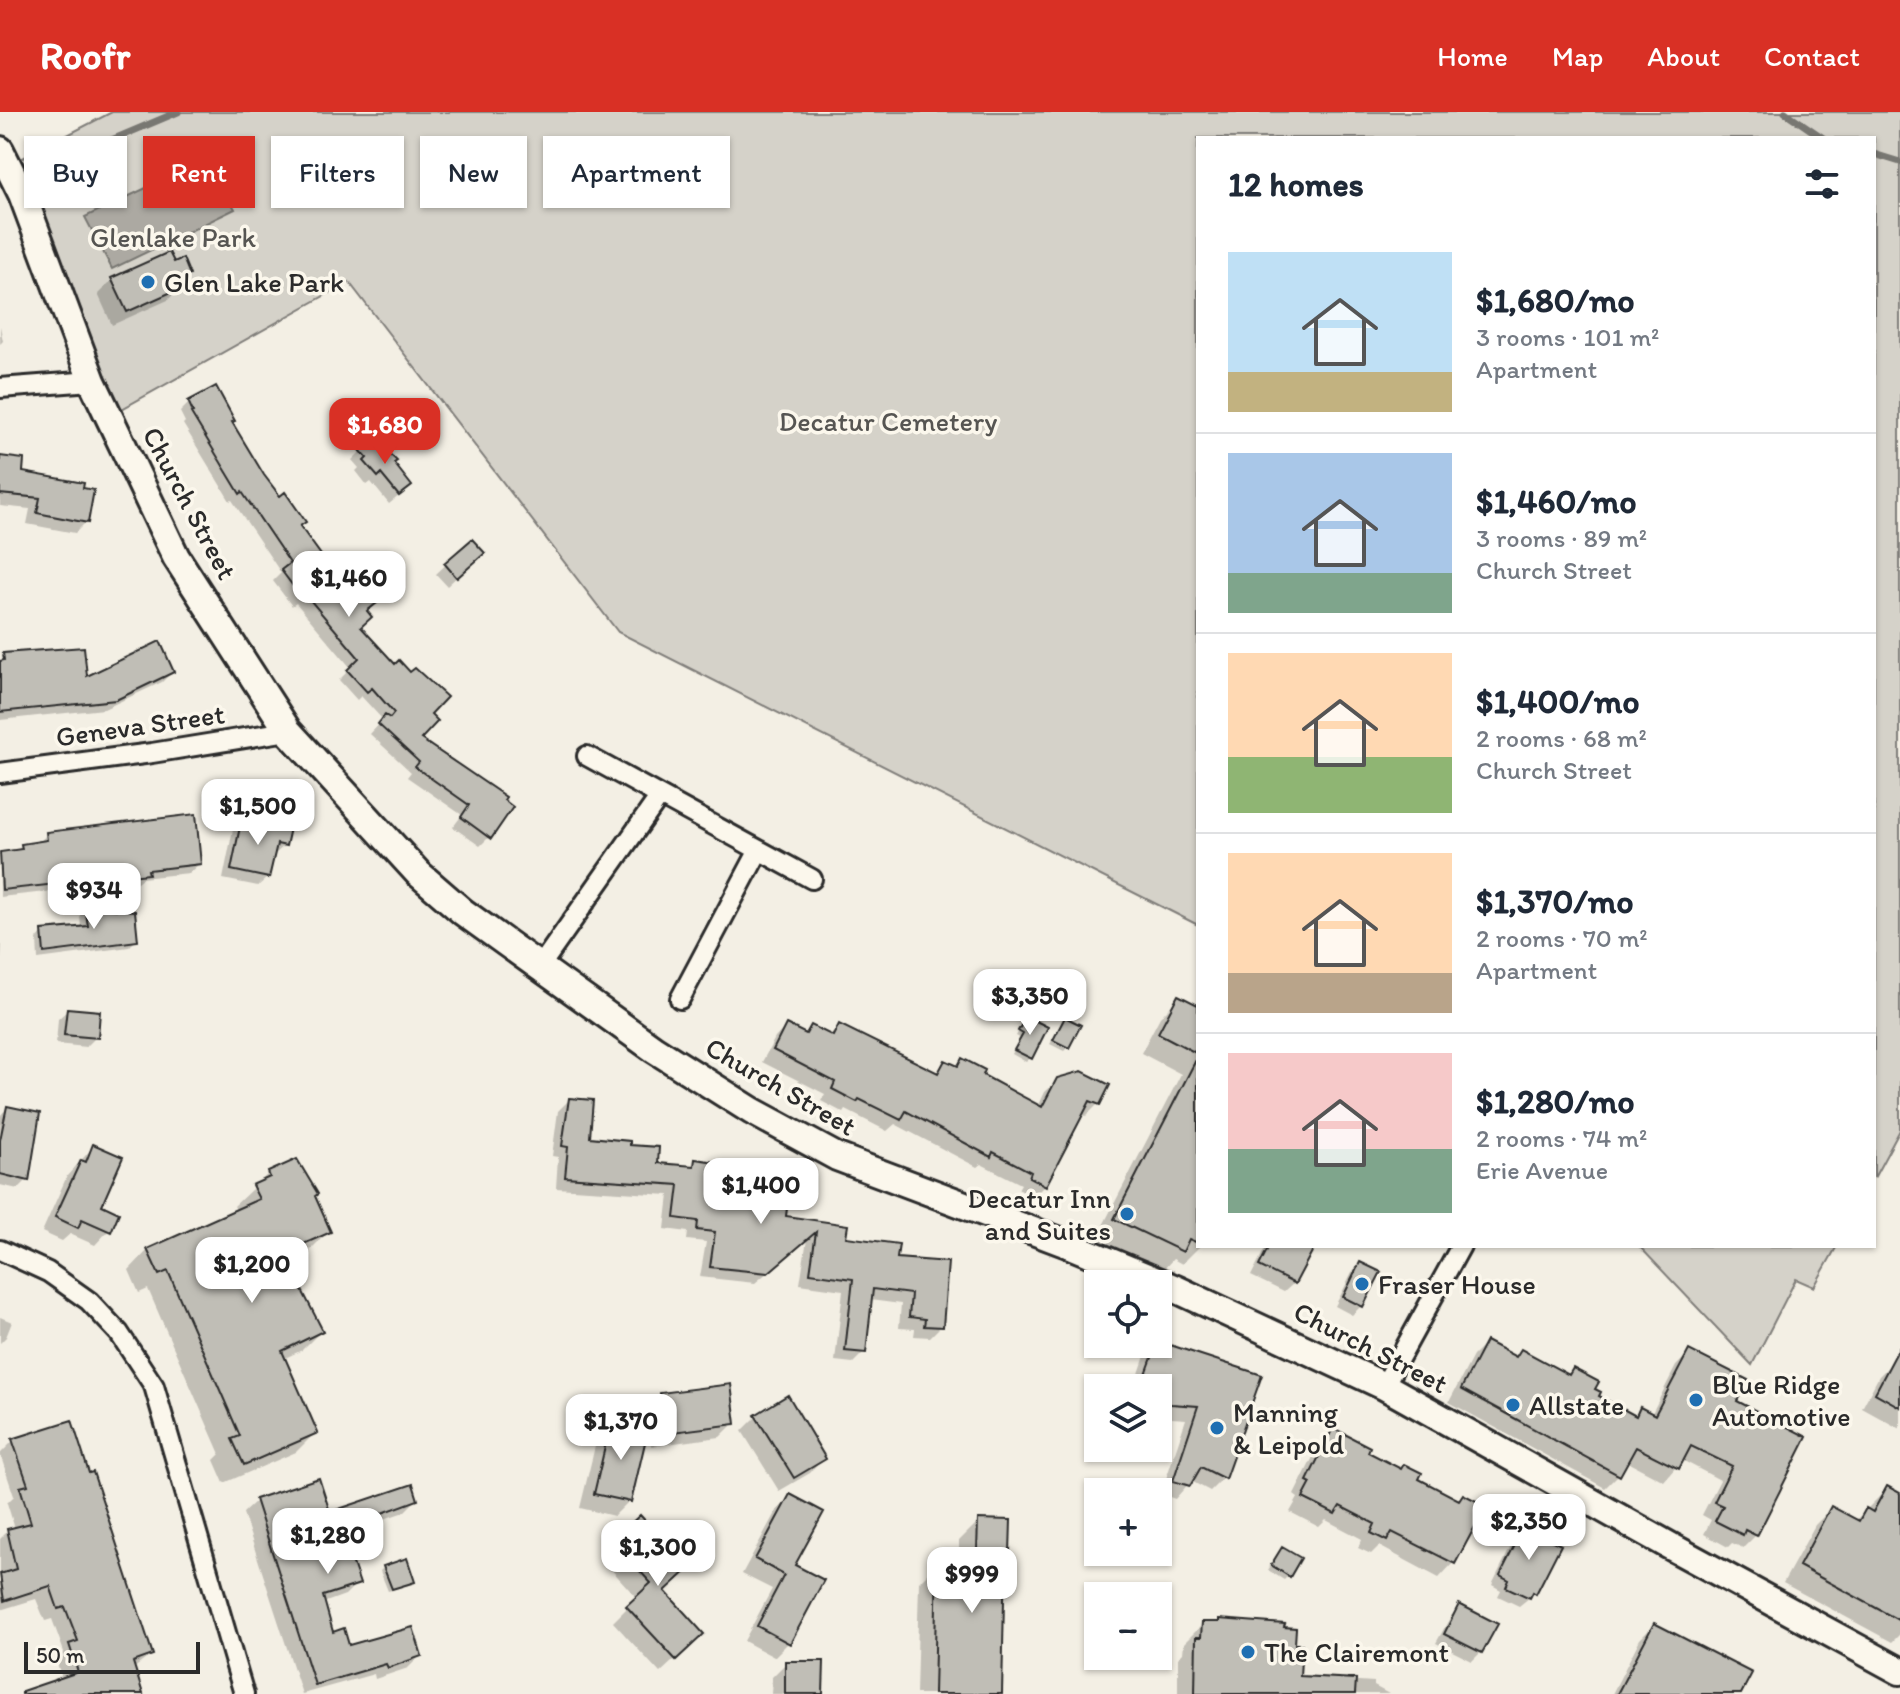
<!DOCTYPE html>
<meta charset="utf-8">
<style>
body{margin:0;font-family:Itim,sans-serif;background:#f6f6f7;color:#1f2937;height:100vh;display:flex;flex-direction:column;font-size:30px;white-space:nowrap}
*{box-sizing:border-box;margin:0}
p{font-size:26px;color:#747a83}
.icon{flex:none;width:44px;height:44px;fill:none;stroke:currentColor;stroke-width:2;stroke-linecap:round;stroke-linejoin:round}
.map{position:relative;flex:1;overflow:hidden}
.side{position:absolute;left:1196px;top:24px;width:680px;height:1112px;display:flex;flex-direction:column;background:#fff;border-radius:0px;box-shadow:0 2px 6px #0004}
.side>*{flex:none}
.hud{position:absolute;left:24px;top:24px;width:760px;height:72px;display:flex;gap:16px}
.fabs{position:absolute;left:1084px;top:1158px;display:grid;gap:16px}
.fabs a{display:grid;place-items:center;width:88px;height:88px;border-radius:0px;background:#fff;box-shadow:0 2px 6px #0004;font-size:40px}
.scale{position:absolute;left:24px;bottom:20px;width:176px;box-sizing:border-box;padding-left:8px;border:4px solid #2b2b2b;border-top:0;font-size:22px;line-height:28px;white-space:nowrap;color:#2b2b2b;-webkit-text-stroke:6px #fbf7ec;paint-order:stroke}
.price{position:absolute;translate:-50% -68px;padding:0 18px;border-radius:16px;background:#fff;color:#222;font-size:26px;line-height:52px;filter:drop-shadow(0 2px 4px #0008)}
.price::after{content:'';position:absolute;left:50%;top:48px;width:24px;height:18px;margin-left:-12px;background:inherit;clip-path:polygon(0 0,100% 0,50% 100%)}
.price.selected{background:#d93025;color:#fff}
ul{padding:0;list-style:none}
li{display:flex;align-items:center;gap:24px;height:200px;padding:0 32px}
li+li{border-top:2px solid #e0e1e3}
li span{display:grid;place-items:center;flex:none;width:224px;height:160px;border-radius:0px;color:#555}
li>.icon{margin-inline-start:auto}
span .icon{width:96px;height:96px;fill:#fffc;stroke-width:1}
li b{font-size:34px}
h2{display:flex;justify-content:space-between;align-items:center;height:96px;padding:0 32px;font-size:34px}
.tag{padding:0 28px;border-radius:0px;background:#fff;box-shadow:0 2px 6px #0004;font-size:28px;line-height:72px}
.tag.selected{background:#d93025;color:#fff}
header{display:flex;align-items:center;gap:48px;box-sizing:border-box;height:112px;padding:0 40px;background:#d93025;color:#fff}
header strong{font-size:38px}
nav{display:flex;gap:44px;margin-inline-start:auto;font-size:28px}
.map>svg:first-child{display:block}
.green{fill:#d5d2c9;stroke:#807e7a;stroke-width:2}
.water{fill:#aca9a2;stroke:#787772;stroke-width:2}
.shadow{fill:#0003}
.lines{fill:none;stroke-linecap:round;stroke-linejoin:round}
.stream{stroke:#787772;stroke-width:7}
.building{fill:#c0beb6;stroke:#2b2b2b;stroke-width:2}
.minor-casing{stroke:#2b2b2b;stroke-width:24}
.secondary-casing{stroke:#2b2b2b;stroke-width:32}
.minor{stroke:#fbf7ec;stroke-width:18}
.secondary{stroke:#fbf7ec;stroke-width:26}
.poi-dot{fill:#1f6fb2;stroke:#fbf7ec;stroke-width:3}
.labels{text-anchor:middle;stroke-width:7;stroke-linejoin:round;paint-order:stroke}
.park-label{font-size:28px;fill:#565552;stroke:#fbf7ec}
.poi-label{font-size:28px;fill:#2b2b2b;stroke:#fbf7ec;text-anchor:start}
.street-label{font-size:28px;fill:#2b2b2b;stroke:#fbf7ec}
</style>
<header>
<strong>Roofr</strong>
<nav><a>Home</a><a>Map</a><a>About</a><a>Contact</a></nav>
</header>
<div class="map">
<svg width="1900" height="1582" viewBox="0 0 1900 1582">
<rect width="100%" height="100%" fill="#f3efe4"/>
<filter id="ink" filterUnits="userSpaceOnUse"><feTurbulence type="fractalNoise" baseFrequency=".0125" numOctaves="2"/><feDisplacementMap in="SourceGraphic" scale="16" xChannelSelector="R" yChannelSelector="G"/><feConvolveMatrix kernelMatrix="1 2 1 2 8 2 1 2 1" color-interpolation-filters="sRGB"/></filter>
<g filter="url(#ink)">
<path class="green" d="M112,0H1900V1018L1874,1066V26H1198V813L618,520L349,170L102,308L11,52Z
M1639,1134H1837L1814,1175L1796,1167L1752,1253Z"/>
<path class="water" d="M207,47L235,97L112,157L85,105Z"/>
<path class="shadow" d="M173,152L182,173L168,188L112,213L98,182L113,167Z
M0,214L3,229L0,232Z
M215,276L230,311L298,415L342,475L365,500L359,515L428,602L418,628L503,685L489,725L480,734L453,715L462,703L407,665L411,660L370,622L383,608L361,584L357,588L339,568L351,556L296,491L292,494L273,469L281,461L232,388L230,389L183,312L185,310L180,300L189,291Z
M361,339L400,383L389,392L371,370L367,373L356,359L359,356L352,348Z
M0,346L21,362L86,410L75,421L27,412L30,397L0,394Z
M471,429L473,450L447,474L436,462Z
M172,560L162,570L104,597L0,608V562L85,567Z
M242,708L285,733L275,742H272L268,765L258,774L223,767L233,717Z
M47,722L199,752L189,761L142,766L137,770L0,785V742L16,739L22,734L38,732Z
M86,797L136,828L129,835L38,847L37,827L43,820L81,817L80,803Z
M0,833H2L0,863Z
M1179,886L1198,896L1200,1134L1182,1152L1173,1147L1162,1159L1096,1127L1181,962L1141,941L1160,905Z
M68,898L96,925L86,935L56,932L58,907Z
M1026,906L1030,946L1026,950L1012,942L1020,926L1016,924Z
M1065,907L1068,935L1064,939L1050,932Z
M786,914L804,923L811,915L829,924L840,914L935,962L946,950L956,955L963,948L980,964L1038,995L1045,980L1058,968L1107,974L1098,992L1086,1004L1081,1002L1045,1073L1033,1085L1018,1077L1021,1072L981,1052L977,1055L895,1012L887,1019L846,998L844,1001L821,989L825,982L762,950L775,926Z
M569,988L588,1027L628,1035L656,1053L690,1055L696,1049L712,1063L718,1076L784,1106L844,1126L895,1148L941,1214L930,1225L914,1224L915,1217L899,1216L901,1192L870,1188L864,1240L853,1251L835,1249L843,1178L800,1172L807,1127L755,1171L700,1165L706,1130L687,1128L688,1120L665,1117L669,1083L556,1076L558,1045L552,1044L558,999Z
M7,996L27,1068L18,1077L0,1073V1004Z
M94,1034L99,1094L109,1118L95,1133L70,1122L62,1129L42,1120L67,1064Z
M269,1061L313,1085L328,1120L309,1139L285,1149L321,1219L302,1238L283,1247L315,1321L296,1340L224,1371L214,1348L220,1342L148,1177L139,1181L129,1158L148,1138L237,1099L234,1094Z
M1266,1134H1313L1294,1171L1284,1180L1251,1164Z
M1361,1152L1362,1193L1352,1203L1335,1194L1352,1161Z
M0,1205L12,1210L6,1225L0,1231Z
M1486,1231L1515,1246L1521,1239L1567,1265L1573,1259L1596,1285L1633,1305L1641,1297L1651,1303L1676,1254L1689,1241L1734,1290L1756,1423L1743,1436L1732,1431L1728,1435L1704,1422L1711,1408L1702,1403L1720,1368L1682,1348L1664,1369L1626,1349L1618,1363L1605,1376L1449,1290L1473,1244Z
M1157,1232L1259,1264L1223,1366L1210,1379L1191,1369L1175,1387L1161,1382L1186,1307L1158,1305V1276H1134L1145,1244Z
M1894,1249L1900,1253V1317L1862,1296L1879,1264Z
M661,1283L734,1311L720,1325L651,1334L646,1298Z
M757,1304L824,1346L810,1361L779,1379L742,1319Z
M611,1312L629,1389L614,1404L580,1396L597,1326Z
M1334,1319L1365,1341L1458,1389L1483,1394L1453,1451L1439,1466L1379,1434L1371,1442L1358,1436L1362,1427L1326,1408L1319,1415L1290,1400L1298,1386L1294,1383L1319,1333Z
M13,1329L151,1543L133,1557L141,1582L66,1579L56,1548L64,1540L52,1507L45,1509L36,1487L0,1498V1427L8,1419L15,1417L7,1391L14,1384L0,1342Z
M1887,1377L1900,1384V1522L1892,1530L1783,1471L1815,1413L1832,1396L1855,1409Z
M791,1384L793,1454L788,1531L774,1545L744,1529L772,1477L742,1462L776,1399Z
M416,1388L404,1400L341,1422L357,1471L345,1483L323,1491L332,1522L348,1535L420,1544L408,1556L375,1567L374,1562L302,1582L243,1401L256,1389L329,1402Z
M639,1406L663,1480L687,1536L660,1561L613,1510L637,1486L599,1444Z
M979,1409L1008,1440L1003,1446L1000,1582H916L919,1470L938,1451H950L959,1442V1429Z
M1524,1417L1535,1481L1519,1494L1498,1484L1501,1478L1492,1473L1515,1426Z
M1279,1441L1288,1464L1284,1468L1268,1458Z
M384,1455L412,1469L408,1473L388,1479L380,1459Z
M1460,1495L1481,1540L1472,1549L1436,1531L1451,1504Z
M1220,1509L1298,1565L1374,1570V1574L1389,1582H1178V1546L1183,1541L1184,1531L1203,1512H1217Z
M1654,1513L1739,1582H1612L1640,1527Z
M786,1551L821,1582H771L772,1565Z"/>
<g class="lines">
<path class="stream" d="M1785,0L1823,26
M1874,42L1900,50
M17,57L38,59L178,0"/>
</g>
<path class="building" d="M169,140L174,150L183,146L190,163L182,168L185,174L127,200L111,166Z
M216,274L235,309L232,310L264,363L280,384L285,380L306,410L300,414L342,472L360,458L370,469L373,466L387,483L367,499L372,505L361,515L395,552L399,548L410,560L415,556L447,585L431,602L438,609L421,627L506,685L504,688L513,695L491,727L461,705L469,693L415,655L419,650L378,612L385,603L390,606L394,601L372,576L367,580L347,558L359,546L306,483L302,486L281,458L290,451L242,380L240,382L191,301L193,300L188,289Z
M373,326L397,349L394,351L412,374L399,384L381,362L378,365L364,349L367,346L359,337Z
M0,344L24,347L23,360L84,371L83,376L94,378L88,411L37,401L40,386L0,382Z
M472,427L485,441L457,466L444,451Z
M160,529L174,560L116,588L0,600V549L4,548L3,541L84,535L87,564Z
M196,702L201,752L148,758L149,762L2,778L0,740L22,737L21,732L47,728L46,720Z
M242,705L290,716L286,734L277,732L269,766L231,758Z
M85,795L135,799L138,829L44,841L42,818L88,814Z
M1178,883L1198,893V942L1158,921Z
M67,896L100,899L98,926L64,923Z
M1026,904L1048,915L1032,947L1014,938L1023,922L1018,919Z
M1065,905L1081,913L1069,936L1053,928Z
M786,912L806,922L811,913L833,924L839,912L938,961L945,948L958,954L962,946L985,958L983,963L1042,995L1057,966L1082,959L1110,973L1100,993L1090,989L1046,1074L1029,1065L1031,1060L993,1040L991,1045L906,999L901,1008L859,987L857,990L832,977L835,970L773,938Z
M1198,944V1131L1189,1127L1183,1140L1114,1107Z
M569,986L593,988L590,1025L630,1029V1033L659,1035L658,1051L694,1054L695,1047L716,1050L714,1061L722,1062L720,1074L786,1078L785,1089H788L786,1104L848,1113L846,1125L899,1132L897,1146L948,1150L943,1215L924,1214L925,1207L909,1205L911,1182L873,1177L866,1241L845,1239L853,1167L810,1161L816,1120L768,1161L710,1155L715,1120L697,1118L698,1109L675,1106L679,1073L565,1065L568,1035L562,1034Z
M7,994L40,1001L29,1069L0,1062V1028Z
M93,1032L123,1045L102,1093L119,1101L111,1120L82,1107L78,1116L55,1105L81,1048L86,1050Z
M297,1047L318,1082L315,1084L331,1120L283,1141L323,1219L282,1239L318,1321L244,1353L232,1327L240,1324L168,1159L159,1163L147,1137L259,1087L252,1073L270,1065L268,1060Z
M1269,1134H1315L1295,1172L1259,1154Z
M1360,1150L1381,1160L1363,1195L1343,1185Z
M1158,1229L1262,1263L1225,1367L1201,1355L1190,1374L1173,1369L1198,1294L1171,1292L1158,1288V1276H1141Z
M1486,1229L1516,1245L1521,1237L1569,1263L1573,1256L1599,1270L1595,1277L1601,1280L1599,1284L1636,1304L1640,1295L1655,1303L1689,1238L1748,1268L1737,1289L1807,1325L1757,1424L1745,1418L1743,1423L1715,1409L1723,1394L1714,1390L1732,1354L1691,1334L1679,1357L1636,1335L1620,1364L1461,1277Z
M1900,1234V1295L1875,1281Z
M731,1272L736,1312L665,1321L660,1281Z
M788,1283L826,1347L794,1366L755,1303Z
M72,1308L89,1361L93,1360L153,1543L133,1550L143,1582H22V1579L78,1560L69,1532L78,1529L65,1495L58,1497L50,1474L4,1489L0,1462L16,1457L7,1417L31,1411L20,1375L28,1373L12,1327Z
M611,1309L648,1318L631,1390L594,1382Z
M1333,1316L1370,1335L1368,1340L1401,1357L1404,1352L1422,1361L1419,1367L1459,1388L1463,1382L1486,1394L1455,1452L1392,1420L1387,1429L1371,1421L1375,1412L1340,1394L1335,1402L1303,1386L1311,1371L1307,1369Z
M319,1366L330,1400L413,1372L418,1388L341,1416L360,1472L323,1484L333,1520L344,1516L349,1533L413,1515L422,1544L388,1556L386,1552L315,1573L255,1387Z
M1887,1374L1900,1381V1509L1799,1454L1831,1394L1859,1409L1866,1396L1873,1400Z
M790,1382L824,1400L795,1453L824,1468L790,1532L757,1514L784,1463L755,1447Z
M640,1403L689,1457L665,1479L704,1522L676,1548L626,1494L651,1471L612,1429Z
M978,1407L1011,1408L1010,1441H1005L1002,1582H934L937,1448L960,1449V1438L977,1439Z
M1524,1415L1561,1433L1536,1482L1533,1480L1530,1486L1506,1475L1509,1468L1500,1463Z
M1282,1435L1301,1446L1290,1465L1271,1453Z
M407,1446L415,1470L392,1477L383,1454Z
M1459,1492L1498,1512L1482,1541L1444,1522Z
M1219,1507L1285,1512L1284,1515L1296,1516L1295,1532H1302L1300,1564L1356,1567L1355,1582H1195L1196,1525H1201L1202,1510H1219Z
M1654,1511L1752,1561L1741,1582H1617Z
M785,1549H824L823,1582H785Z"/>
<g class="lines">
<defs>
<path id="minor" d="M0,276L92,269
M587,644L812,767
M0,661L152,641L288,619
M539,856L660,684
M680,887L759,738
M0,1138L48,1160L89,1189L119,1221L154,1274L244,1582
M1384,1274L1461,1134"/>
<path id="secondary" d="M0,38L22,82L92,269L176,445L288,619L418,761L463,800L654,937L752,999L837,1045L1065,1131L1176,1177L1384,1274L1670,1434L1900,1559"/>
</defs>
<use href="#minor" class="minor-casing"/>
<use href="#secondary" class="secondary-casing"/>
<use href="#minor" class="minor"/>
<use href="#secondary" class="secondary"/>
</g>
</g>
<g class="poi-dot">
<circle cx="148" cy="170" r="8"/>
<circle cx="1127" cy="1102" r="8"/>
<circle cx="1362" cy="1172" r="8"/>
<circle cx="1696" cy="1288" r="8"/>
<circle cx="1513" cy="1293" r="8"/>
<circle cx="1217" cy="1316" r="8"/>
<circle cx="1248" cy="1540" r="8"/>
</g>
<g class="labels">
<g class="park-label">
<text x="173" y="135">Glenlake Park</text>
<text x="888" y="319">Decatur Cemetery</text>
</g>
<g class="poi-label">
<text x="164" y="180">Glen Lake Park</text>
<text x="1111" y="1096" text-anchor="end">Decatur Inn<tspan x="1111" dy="32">and Suites</tspan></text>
<text x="1378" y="1182">Fraser House</text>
<text x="1712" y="1282">Blue Ridge<tspan x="1712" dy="32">Automotive</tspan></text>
<text x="1529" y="1303">Allstate</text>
<text x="1233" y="1310">Manning<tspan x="1233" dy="32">&amp; Leipold</tspan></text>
<text x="1264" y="1550">The Clairemont</text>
</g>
<g class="street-label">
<text transform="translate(190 391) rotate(62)" y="10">Church Street</text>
<text transform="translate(140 613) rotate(-8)" y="10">Geneva Street</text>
<text transform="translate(781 974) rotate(30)" y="10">Church Street</text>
<text transform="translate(1371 1235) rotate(27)" y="10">Church Street</text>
</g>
</g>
</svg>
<div class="fabs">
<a><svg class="icon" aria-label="locate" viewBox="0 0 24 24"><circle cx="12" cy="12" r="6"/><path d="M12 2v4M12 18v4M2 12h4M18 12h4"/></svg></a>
<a><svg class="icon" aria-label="layers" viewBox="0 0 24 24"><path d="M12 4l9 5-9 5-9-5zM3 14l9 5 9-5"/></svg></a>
<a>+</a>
<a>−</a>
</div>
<div class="scale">50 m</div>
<b class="price selected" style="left:385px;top:354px">$1,680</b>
<b class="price" style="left:349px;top:507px">$1,460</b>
<b class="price" style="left:258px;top:735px">$1,500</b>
<b class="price" style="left:94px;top:819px">$934</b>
<b class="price" style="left:1030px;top:925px">$3,350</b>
<b class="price" style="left:761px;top:1114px">$1,400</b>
<b class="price" style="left:252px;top:1193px">$1,200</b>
<b class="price" style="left:621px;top:1350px">$1,370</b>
<b class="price" style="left:1529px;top:1450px">$2,350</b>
<b class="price" style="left:328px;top:1464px">$1,280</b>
<b class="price" style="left:658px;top:1476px">$1,300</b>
<b class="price" style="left:972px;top:1503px">$999</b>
<div class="hud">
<a class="tag">Buy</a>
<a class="tag selected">Rent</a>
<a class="tag">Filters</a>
<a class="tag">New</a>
<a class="tag">Apartment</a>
</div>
<section class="side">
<h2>12 homes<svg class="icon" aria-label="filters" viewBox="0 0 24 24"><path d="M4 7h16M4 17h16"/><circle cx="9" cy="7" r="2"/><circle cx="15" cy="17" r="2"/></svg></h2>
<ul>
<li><span style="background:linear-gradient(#bfe0f5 75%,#c2b280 0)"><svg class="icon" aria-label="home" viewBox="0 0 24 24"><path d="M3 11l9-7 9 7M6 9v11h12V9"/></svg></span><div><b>$1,680/mo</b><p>3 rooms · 101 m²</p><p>Apartment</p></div></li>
<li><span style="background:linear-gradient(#a9c7e8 75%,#7fa58c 0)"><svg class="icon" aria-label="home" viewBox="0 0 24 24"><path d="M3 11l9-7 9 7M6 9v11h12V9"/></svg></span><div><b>$1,460/mo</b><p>3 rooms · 89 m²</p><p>Church Street</p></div></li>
<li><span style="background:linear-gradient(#ffd9b3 65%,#8fb573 0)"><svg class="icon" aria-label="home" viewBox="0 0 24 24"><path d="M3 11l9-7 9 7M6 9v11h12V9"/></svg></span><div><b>$1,400/mo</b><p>2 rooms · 68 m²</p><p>Church Street</p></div></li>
<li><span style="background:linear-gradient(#ffd9b3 75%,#b9a48a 0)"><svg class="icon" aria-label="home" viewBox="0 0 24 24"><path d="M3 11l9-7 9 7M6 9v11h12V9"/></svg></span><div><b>$1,370/mo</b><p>2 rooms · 70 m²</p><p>Apartment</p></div></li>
<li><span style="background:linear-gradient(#f6c9c9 60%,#7fa58c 0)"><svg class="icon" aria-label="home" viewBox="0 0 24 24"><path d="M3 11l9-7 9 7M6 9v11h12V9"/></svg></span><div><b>$1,280/mo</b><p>2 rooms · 74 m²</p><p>Erie Avenue</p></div></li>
</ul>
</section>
</div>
